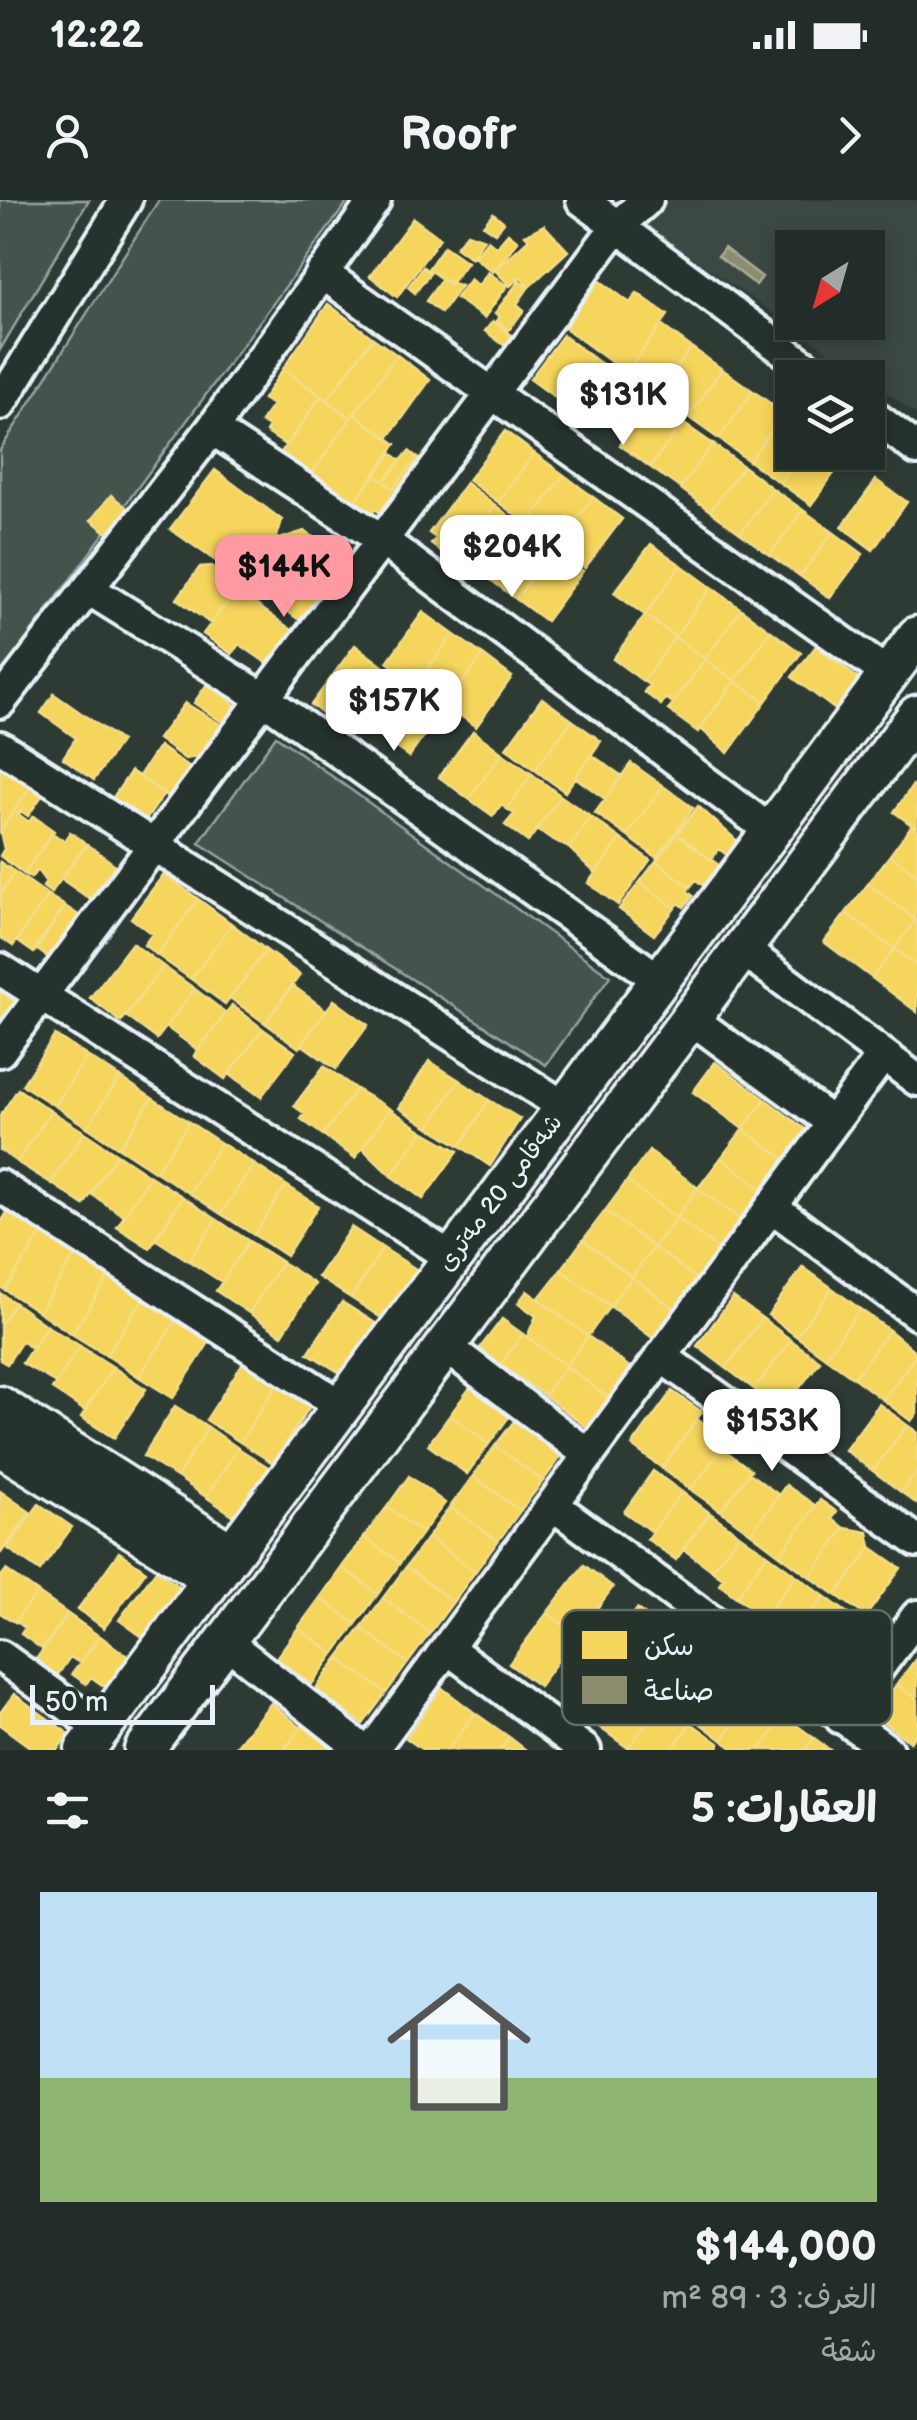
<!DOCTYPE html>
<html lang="ar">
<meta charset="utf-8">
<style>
body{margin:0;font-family:"Balsamiq Sans","Playpen Sans Arabic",sans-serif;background:#2e3834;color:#f1f3f6;direction:rtl;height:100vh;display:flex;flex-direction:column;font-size:38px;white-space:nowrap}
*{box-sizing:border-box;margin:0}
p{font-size:32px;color:#a2a7a8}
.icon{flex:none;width:55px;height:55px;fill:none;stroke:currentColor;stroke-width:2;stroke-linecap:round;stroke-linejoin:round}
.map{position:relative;height:1550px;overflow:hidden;direction:ltr}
.details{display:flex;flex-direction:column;background:#222c28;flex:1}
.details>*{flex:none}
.needle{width:65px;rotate:217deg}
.controls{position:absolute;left:775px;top:30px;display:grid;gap:20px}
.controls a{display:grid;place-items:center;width:110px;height:110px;border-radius:0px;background:#222c28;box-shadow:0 5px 15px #0003,0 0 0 2px #3f4845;font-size:50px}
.scale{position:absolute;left:30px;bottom:25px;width:185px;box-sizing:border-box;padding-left:10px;border:5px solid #e8f1f8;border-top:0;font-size:28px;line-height:35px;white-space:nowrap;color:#e8f1f8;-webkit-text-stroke:8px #26332d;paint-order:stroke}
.price{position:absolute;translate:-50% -85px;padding:0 22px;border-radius:20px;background:#fff;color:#222;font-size:32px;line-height:65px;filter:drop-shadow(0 2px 5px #0008)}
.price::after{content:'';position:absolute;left:50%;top:60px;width:30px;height:22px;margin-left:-15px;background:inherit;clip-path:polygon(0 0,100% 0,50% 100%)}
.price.current{background:#ff9aa2;color:#111}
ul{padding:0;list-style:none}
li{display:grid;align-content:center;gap:20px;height:530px;padding:0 40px}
li span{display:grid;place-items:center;height:310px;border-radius:0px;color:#555}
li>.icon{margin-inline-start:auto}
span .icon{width:180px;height:180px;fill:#fffc;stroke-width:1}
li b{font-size:42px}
h2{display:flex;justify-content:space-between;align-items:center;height:120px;padding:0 40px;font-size:42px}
.status{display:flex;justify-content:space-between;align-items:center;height:70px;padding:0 50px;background:#222c28;direction:ltr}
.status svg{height:28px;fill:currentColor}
header{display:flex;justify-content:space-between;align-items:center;height:130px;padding:0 40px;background:#222c28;font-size:45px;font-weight:600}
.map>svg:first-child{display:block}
.built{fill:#3b4843;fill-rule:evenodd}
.green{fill:#45524e;stroke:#96a2a3;stroke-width:2.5}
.homes{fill:#f6d55c;stroke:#f2dd8b;stroke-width:2.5}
.industry{fill:#8c8c6e;stroke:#a8aa97;stroke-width:2.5}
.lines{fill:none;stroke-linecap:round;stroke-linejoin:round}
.minor-casing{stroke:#e8f1f8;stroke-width:38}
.major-casing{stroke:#e8f1f8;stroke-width:45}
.minor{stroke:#26332d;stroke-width:30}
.major{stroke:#26332d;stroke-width:38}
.labels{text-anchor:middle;stroke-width:10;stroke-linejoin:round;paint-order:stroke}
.street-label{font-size:25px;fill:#e8f1f8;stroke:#26332d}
.key{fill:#26332d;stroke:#606c6a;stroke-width:2.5}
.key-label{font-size:28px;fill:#e8f1f8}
</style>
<div class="status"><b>12:22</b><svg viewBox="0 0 49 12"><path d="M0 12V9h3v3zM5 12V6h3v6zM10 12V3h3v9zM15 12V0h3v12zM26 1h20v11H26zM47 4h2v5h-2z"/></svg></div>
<header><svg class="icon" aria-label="forward" viewBox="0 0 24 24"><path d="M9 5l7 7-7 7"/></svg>Roofr<svg class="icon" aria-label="person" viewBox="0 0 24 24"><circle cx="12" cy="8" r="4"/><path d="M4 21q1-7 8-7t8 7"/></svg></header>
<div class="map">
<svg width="917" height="1550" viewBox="0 0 917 1550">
<rect width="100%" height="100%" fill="#2e3b35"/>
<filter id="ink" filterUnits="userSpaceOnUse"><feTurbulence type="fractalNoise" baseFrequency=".01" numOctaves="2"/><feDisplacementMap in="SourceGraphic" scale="20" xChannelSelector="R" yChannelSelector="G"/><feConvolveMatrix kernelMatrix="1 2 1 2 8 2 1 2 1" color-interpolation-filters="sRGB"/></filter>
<g filter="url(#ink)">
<path class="built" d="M608,0H917V215L868,178ZM792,48H868V122H792Z"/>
<path class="green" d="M0,0H89L0,150Z
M159,0H349L0,475V250Z
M276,536L610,776L546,865L199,643Z"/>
<path class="homes" d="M493,13L504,22L495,33L483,25Z
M413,18L440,38L397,97L370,76Z
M544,25L568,51L529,87L520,77L510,86L495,70L529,39L525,35Z
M467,33L484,39L471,58L456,47Z
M508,33L518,41L493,72L474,57L488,40L496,47Z
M444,46L467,62L450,85L428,69Z
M423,67L430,73L415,93L408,87Z
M488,72L507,86L484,118L456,98L470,79L478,86Z
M442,79L461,86L441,113L426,101Z
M599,80L630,103L637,93L668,115L626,173L565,128Z
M519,81L528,88L517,104L524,110L509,130L497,121L500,117L495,113Z
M328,104L373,138L327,200L283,169Z
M493,121L513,136L505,146L485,131Z
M661,125L691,147L657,195L626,173Z
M563,135L592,157L560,201L530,179Z
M373,138L397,155L351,218L327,200Z
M691,147L722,169L688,217L657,195Z
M397,155L430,180L388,238L354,214Z
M592,157L623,179L590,223L560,201Z
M283,169L321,196L287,246L266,232L269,227L261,222L273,205L263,199Z
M722,169L753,191L719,239L688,217Z
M753,191L784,213L749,261L719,239Z
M321,196L351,218L309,277L280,254Z
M653,201L683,223L650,267L620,245Z
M784,213L792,219V252H802L780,283L749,261Z
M354,214L396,244L351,307L309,277Z
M683,223L713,244L680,288L650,267Z
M505,231L534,253L498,302L468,280Z
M713,244L743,266L710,311L680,288Z
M409,251L418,258L393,288L384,281Z
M802,252H838L845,258L811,305L780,283Z
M391,253L401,261L384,281L375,275Z
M534,253L564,275L527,324L498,302Z
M418,258L427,265L403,295L393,288Z
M743,266L773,289L740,333L710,311Z
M215,270L282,320L276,340L243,380L170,329Z
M375,275L403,295L386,317L375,309L368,319L351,307Z
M564,275L593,297L556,346L527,324Z
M876,280L907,302L873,350L842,327Z
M466,283L495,305L453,361L431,344L436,338L429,333Z
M773,289L803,310L770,355L740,333Z
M111,295L132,312L113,337L91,320Z
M593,297L622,319L585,368L556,346Z
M495,305L524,328L487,377L458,355Z
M803,310L833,332L800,376L770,355Z
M524,328L553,350L516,399L487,377Z
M304,331L341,354L342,363L313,402L318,405L305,424L243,380L273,341Z
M833,332L863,354L830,398L800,376Z
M651,344L681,365L645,415L614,393Z
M553,350L583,371L546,421L516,399Z
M681,365L711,387L675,437L645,415Z
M212,366L239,386L211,424L177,399L200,367Z
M711,387L741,409L705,459L675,437Z
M236,390L296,433L271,466L239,444L232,454L203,434Z
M741,409L771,431L735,481L705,459Z
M423,412L453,434L417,484L387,462Z
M645,415L675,437L643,481L613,459Z
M771,431L801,453L765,502L735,481Z
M453,434L483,455L446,505L417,484Z
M675,437L705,459L673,503L666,498L661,505L644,492L649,485L643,481Z
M355,445L384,467L341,526L311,505Z
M816,446L865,484L841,514L792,477Z
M483,455L512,477L476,527L446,505Z
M705,459L735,481L698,532L668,510Z
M384,467L414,488L379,536L349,515Z
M735,481L765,502L728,553L700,528Z
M207,484L237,506L225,524L194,503Z
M414,488L443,510L409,557L379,536Z
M54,494L121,541L94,580L63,558L76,538L41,513Z
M542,498L572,520L535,570L506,548Z
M185,503L230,530L211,555L185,559L158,539Z
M572,520L601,541L565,592L535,570Z
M473,531L502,553L469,599L439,577Z
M159,546L194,571L174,600L139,576Z
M502,553L532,574L507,609L501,605L493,616L469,599Z
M592,555L622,576L605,599L575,577Z
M631,563L663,586L627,636L595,613Z
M0,564L31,586L0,631Z
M131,571L164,594L143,624L110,602Z
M532,574L561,596L528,642L505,625L514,614L507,609Z
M913,585L917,588V629L894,612Z
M31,586L43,594L28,616L21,611L18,614L14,611Z
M663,586L693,608L657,658L627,636Z
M561,596L591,617L569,648L536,630Z
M698,606L745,648L735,661L719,649L711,660L677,634Z
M14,611L29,622L33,616L54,631L24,674L0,656L4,649L0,631Z
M591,617L621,639L595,673L569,648Z
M912,625L917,629V675L890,655Z
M70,632L87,644L51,693L43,687L46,682L37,670L31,678L24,674L52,633L64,641Z
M677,634L720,666L708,689L696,680L690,687L656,661Z
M621,639L650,660L618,705L588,683Z
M87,644L115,665L90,699L61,679Z
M890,655L917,675L916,720L868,684Z
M656,661L690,687L687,691L693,696L684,707L679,703L675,708L640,682Z
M0,662L15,672L0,695Z
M15,672L48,695L13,746L0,737V694Z
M164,674L198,699L157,755L144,745L152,734L131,718Z
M640,682L675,708L654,735L619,709Z
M868,684L916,720L894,749L846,713Z
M48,695L65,706L34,753L17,741Z
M198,699L232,724L191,779L157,755Z
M65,706L80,716L50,759L35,748Z
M846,713L894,749L872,778L824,742Z
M916,720H917V766L894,749Z
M232,724L266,750L225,804L191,779Z
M132,743L163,766L121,822L90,798Z
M894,749L917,766V812L872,778Z
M266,750L300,775L265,823L230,798Z
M163,766L195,789L157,839L126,816Z
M292,785L326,810L299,848L265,823Z
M195,789L226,813L198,850L166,827Z
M0,791L17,804L0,827Z
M334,800L368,825L336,869L301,844Z
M232,805L263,829L225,879L194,856Z
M263,829L295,852L261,897L229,874Z
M55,835L87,856L55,906L22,885Z
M87,856L120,877L87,927L55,906Z
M429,861L459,880L429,927L399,908Z
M715,862L765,899L743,929L693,892Z
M324,866L356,889L323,935L301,919L305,914L294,906Z
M120,877L152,898L119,948L87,927Z
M459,880L489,900L460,946L429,927Z
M18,889L51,911L17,962L0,950V916Z
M356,889L390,909L355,958L323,935Z
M152,898L189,922L156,972L119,948Z
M765,899L809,932L787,961L743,929Z
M489,900L520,919L490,966L460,946Z
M390,909L423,931L391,976L362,948Z
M51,911L84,932L51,983L17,962Z
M189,922L221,943L189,993L156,972Z
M743,929L787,961L764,991L721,958Z
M423,931L458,951L423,999L391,976Z
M84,932L117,954L84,1005L51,983Z
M221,943L254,964L221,1014L189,993Z
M649,951L698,988L676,1018L627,981Z
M117,954L150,976L124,1016L91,994Z
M721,958L764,991L742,1021L698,988Z
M254,964L286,985L254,1035L221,1014Z
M150,976L183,997L150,1048L117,1027Z
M627,981L676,1018L654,1047L605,1011Z
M286,985L318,1006L286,1056L254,1035Z
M698,988L742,1021L720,1050L676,1018Z
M183,997L216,1019L189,1061L155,1039Z
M8,1011L42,1033L5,1090L0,1087V1024Z
M605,1011L654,1047L632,1077L583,1040Z
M676,1018L720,1050L698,1080L654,1047Z
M216,1019L249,1041L222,1082L189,1061Z
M351,1027L383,1048L351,1098L318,1077Z
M42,1033L76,1054L39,1112L5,1090Z
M583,1040L632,1077L610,1106L561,1070Z
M249,1041L282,1062L249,1113L216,1091Z
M654,1047L698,1080L676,1110L632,1077Z
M383,1048L416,1069L383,1119L351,1098Z
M76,1054L109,1076L72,1134L39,1112Z
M282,1062L315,1084L282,1135L249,1113Z
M803,1067L832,1088L796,1136L768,1115Z
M561,1070L610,1106L588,1136L538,1099Z
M109,1076L143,1098L106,1155L72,1134Z
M632,1077L676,1110L654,1139L610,1106Z
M832,1088L860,1109L825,1157L796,1136Z
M527,1091L588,1136L566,1166L527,1137L536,1116L518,1103Z
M0,1093L15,1103L0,1126Z
M733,1097L762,1118L726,1168L697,1146Z
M143,1098L176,1120L139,1177L106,1155Z
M342,1102L375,1123L342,1174L308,1153Z
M15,1103L47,1126L32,1149L22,1141L7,1164L0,1160V1126Z
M860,1109L889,1130L854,1178L825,1157Z
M762,1118L791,1140L754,1189L726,1168Z
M502,1119L523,1134L501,1164L480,1148Z
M176,1120L210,1141L173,1198L139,1177Z
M47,1126L80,1146L56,1183L22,1163Z
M889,1130L917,1153L883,1200L854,1178Z
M523,1134L566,1166L544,1195L501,1164Z
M588,1136L632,1169L610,1199L566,1166Z
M791,1140L820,1161L783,1210L754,1189Z
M80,1146L113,1167L85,1211L52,1189Z
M917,1153V1213L911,1221L883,1200Z
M243,1163L277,1184L240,1242L206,1220Z
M566,1166L610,1199L588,1228L544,1195Z
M113,1167L146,1189L114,1238L81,1217Z
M277,1184L310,1206L273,1263L240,1242Z
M472,1185L511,1214L489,1244L450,1215Z
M672,1191L702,1212L662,1268L632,1246Z
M879,1204L907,1225L873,1271L845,1250Z
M175,1206L208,1227L177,1277L143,1256Z
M450,1215L489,1244L467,1274L428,1245Z
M518,1216L565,1251L543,1281L495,1246Z
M697,1219L727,1241L691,1290L662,1268Z
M907,1225L917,1232V1271L901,1292L873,1271Z
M208,1227L238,1248L206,1297L177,1277Z
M495,1246L543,1281L520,1311L473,1276Z
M238,1248L271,1269L239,1319L206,1297Z
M722,1248L751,1270L721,1311L691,1290Z
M653,1271L682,1292L652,1332L624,1312Z
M917,1271V1304L901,1292Z
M749,1273L779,1295L751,1333L721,1311Z
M409,1276L445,1303L422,1333L387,1307Z
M473,1276L520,1311L498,1341L450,1307Z
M786,1285L816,1306L780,1355L751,1333Z
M0,1291L30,1312L1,1353H0Z
M682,1292L710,1313L676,1360L647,1339Z
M820,1300L837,1312L832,1319L845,1328L810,1377L780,1355Z
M39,1304L72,1327L40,1371L7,1348Z
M387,1307L422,1333L400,1363L364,1337Z
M450,1307L498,1341L475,1372L428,1337Z
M710,1313L739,1334L712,1370L683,1349Z
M845,1328L868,1332L871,1347L836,1395L810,1377Z
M739,1334L767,1354L736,1397L719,1384L723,1378L712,1370Z
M364,1337L400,1363L378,1394L342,1367Z
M428,1337L475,1372L453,1402L406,1367Z
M871,1347L901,1368L866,1416L836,1395Z
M119,1352L146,1371L104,1428L78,1409Z
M767,1354L796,1375L764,1418L736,1397Z
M584,1365L613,1387L577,1435L547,1413Z
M342,1367L378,1394L356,1424L320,1398Z
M406,1367L453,1402L430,1433L383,1398Z
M6,1370L37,1392L15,1422L0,1413V1378Z
M156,1370L188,1393L151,1443L119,1420Z
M796,1375L824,1396L793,1439L764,1418Z
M37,1392L68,1414L42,1449L21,1434L25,1428L16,1421Z
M824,1396L853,1417L818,1464L802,1452L810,1443L797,1433Z
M320,1398L356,1424L334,1454L298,1428Z
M383,1398L430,1433L408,1463L361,1428Z
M637,1409L667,1431L634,1475L605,1454Z
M547,1413L577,1435L539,1486L509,1464Z
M68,1414L99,1436L80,1463L70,1457L57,1476L35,1461Z
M298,1428L334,1454L312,1484L276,1458Z
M361,1428L408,1463L386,1493L338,1458Z
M100,1436L130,1458L108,1489L91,1477L86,1484L72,1474Z
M917,1457V1499L897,1484Z
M338,1458L386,1493L363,1524L316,1489Z
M603,1459L632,1480L599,1527L569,1505Z
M726,1473L755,1495L722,1540L693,1518Z
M632,1480L662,1502L628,1548L599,1527Z
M897,1484L917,1499V1532L910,1542L874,1515Z
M442,1488L475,1513L448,1550H423L406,1538Z
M14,1494L69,1534L57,1550H34L0,1525V1513Z
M755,1495L784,1516L760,1550H736L722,1540Z
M662,1502L691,1523L671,1550H631L628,1548Z
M271,1503L301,1528L284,1550H233Z
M475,1513L509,1537L500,1550H448Z
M784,1516L814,1538L805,1550H760Z
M305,1522L342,1550H284Z
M691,1523L720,1544L716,1550H671Z
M509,1537L526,1550H500Z
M814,1538L830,1550H805Z"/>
<path class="industry" d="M724,48L762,77L756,85L718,56Z"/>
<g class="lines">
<defs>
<path id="minor" d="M582,0L821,178
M322,73L888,474
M0,204L126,0
M868,212L917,249
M212,229L382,340L771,631
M90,390L263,498L658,779
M0,502L212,229L375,0
M0,547L563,906
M741,748L917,880
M0,769L450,1057
M689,817L833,923
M0,851L617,26L647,0
M0,986L340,1205
M772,1007L917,1114
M444,1145L589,1255
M662,1157L917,1341
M553,1305L887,1550
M225,1441L363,1550
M447,1448L585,1550
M0,1456L101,1529
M841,1518L917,1416
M372,1550L883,855"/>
<path id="major" d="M0,1206L231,1353
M0,1246L212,1378
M85,1550L917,436
M144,1550L917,515"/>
</defs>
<use href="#minor" class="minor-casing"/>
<use href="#major" class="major-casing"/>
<use href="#minor" class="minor"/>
<use href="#major" class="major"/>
</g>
</g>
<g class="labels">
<g class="street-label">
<text transform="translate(499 992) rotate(-53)" y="9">شەقامی 20 مەتری</text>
</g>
</g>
<rect x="562" y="1410" width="330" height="115" rx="15" class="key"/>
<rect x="582" y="1431" width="45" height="28" fill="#f6d55c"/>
<rect x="582" y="1476" width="45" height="28" fill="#8c8c6e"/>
<g class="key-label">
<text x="644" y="1455">سكن</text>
<text x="644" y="1500">صناعة</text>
</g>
</svg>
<div class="controls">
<a><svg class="needle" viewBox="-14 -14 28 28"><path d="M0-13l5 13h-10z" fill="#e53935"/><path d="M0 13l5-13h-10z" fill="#a2a7a8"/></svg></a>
<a><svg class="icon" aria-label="layers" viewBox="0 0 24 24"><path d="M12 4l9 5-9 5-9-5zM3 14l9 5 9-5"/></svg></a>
</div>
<div class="scale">50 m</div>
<b class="price" style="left:623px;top:248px">$131K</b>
<b class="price" style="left:512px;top:400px">$204K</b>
<b class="price current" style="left:284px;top:420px">$144K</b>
<b class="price" style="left:394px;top:554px">$157K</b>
<b class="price" style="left:772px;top:1274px">$153K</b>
</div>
<section class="details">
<h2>العقارات: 5<svg class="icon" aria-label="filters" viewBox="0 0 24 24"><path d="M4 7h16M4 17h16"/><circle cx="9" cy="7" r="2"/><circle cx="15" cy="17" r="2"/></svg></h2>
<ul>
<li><span style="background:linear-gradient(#bfe0f5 60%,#8fb573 0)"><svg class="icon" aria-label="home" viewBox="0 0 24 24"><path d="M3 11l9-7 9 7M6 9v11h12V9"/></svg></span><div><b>$144,000</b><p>الغرف: 3 · 89 m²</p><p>شقة</p></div></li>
</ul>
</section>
